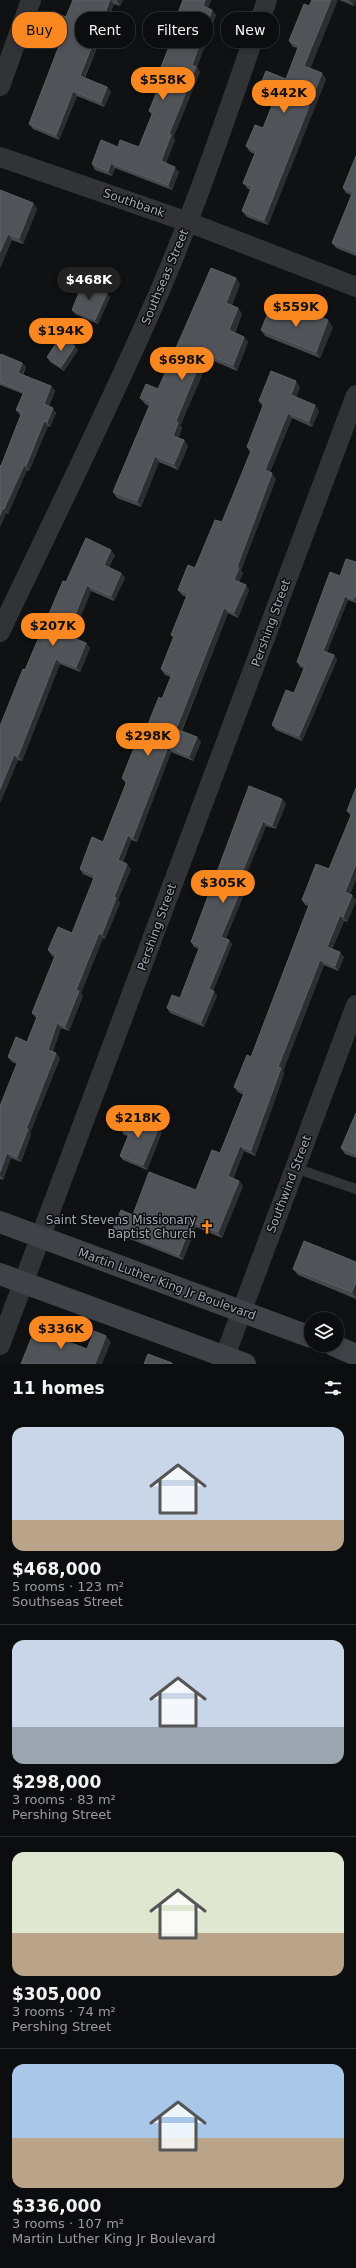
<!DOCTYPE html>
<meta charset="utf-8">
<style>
body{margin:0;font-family:"DejaVu Sans",sans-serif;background:#151617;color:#f1f3f6;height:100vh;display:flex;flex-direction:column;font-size:15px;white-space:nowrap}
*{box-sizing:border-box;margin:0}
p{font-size:13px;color:#9a9c9e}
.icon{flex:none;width:22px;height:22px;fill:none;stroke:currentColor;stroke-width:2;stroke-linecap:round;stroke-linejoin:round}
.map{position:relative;height:1364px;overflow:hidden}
.details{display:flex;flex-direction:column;background:#0c0d0e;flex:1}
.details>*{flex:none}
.banner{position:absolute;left:12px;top:12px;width:332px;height:36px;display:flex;gap:8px}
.tools{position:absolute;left:304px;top:1312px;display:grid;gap:8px}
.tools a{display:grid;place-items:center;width:40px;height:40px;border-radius:50%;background:#0c0d0e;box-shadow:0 2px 6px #0003,0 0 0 1px #2c2d2e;font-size:20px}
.price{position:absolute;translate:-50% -34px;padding:0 9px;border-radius:14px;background:#fa8720;color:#111;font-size:13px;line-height:26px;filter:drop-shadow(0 1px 2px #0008)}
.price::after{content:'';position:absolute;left:50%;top:24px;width:12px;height:9px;margin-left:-6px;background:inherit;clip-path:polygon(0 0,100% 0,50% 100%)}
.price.current{background:#222;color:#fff}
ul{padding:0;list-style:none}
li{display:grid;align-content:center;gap:8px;height:212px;padding:0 12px}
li+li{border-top:1px solid #2c2d2e}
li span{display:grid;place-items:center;height:124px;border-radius:12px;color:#555}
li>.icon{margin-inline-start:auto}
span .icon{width:72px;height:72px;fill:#fffc;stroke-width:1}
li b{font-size:17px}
h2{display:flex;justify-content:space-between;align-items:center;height:48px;padding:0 12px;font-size:17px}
.chip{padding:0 14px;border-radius:16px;background:#0c0d0e;box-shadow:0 2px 6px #0003,0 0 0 1px #2c2d2e;font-size:14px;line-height:36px}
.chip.current{background:#fa8720;color:#111}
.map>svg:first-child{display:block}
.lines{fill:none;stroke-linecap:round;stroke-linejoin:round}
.service{stroke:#313337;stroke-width:10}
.minor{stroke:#313337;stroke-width:20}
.secondary{stroke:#3f4347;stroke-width:22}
.wall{fill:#46484d}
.shaded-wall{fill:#2c2e31}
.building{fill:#505358;stroke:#5c6066}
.labels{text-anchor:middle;stroke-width:3;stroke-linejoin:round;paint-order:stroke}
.street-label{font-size:12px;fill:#a1aab4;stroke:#0b0c0d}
.poi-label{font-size:12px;fill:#a1aab4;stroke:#0b0c0d;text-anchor:end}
</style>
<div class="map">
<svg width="356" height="1364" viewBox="0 0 356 1364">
<rect width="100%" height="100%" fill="#101112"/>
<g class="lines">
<path class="service" d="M295,1168L356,1189"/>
<path class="minor" d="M0,86L31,0
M0,157L188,222L356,287
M0,632C54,518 111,404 161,288C201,194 233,96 267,0
M0,1345L356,395
M222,1364L356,1005"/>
<path class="secondary" d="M0,1222L311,1337
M0,1274L245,1364
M333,1345L356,1355"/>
</g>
<path class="wall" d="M73,0H123L120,6L114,4L85,78L107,87L111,92L104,107L77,96L59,140L33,129L29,124L63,36L51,31L48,26L66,17Z
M183,0H211L208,8L212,10L216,15L197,67L200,72L173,138L175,140L166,163L179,172L172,190L115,168L112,176L95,170L92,164L118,147H139L152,115L149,111L165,72L161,67L179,22L176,18Z
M339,0H356L354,6Z
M304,4L310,68L326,79L268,225L247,217L242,211L251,190L248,189L243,183L255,154L250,152L246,146L263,128L276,97L264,92L260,86L286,79L298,48L293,47L289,41Z
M356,156V256L336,248L332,243L351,195L346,193L343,188Z
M0,190L33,203L37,209L23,244L12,240L0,268Z
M240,284L232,305L238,308L242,314L235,333L244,337L248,342L237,371L209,359L180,426L182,428L178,438L184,440L188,446L178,470L159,462L141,507L117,498L113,492L149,406L145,404L140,398L158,389Z
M107,293L110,297L98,324L75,314L72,310Z
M300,320L333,327L320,358L265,336L261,330Z
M78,350L64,371L50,362L47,357Z
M0,357L22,363L26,367L23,375L51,386L55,391L49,406L56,413L50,427L48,426L29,471L27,470L8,514L6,513L0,527L1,466L21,415H20L16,410L23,394L0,385Z
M300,387L296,397L319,411L312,427L292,418L270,472L276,479L241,570L243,573L239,582L246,585L249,590L238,618L228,613L182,731L197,737L201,742L193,761L171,752L137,842L131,840L123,862L131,869L118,900L120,903L105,939L103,938L81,993L83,996L69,1031L61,1028L53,1051L60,1058L30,1133L31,1135L21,1162L11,1158L3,1180L0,1179V1106L17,1064L12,1062L8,1057L27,1042L36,1018L32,1013L54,957L52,956L48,950L72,933L94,879L83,874L80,869L103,842L126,784L122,778L140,744L162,699L171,677L165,675L161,669L174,639L171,635L186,597L182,595L178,590L195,568L222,522L250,452L247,447L263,407L259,401Z
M115,555L109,567L121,573L125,578L114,601L91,591L72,638L86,643L90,648L80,672L60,664L22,761L18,760L0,803V726L25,670L66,582Z
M356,562V603L348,600L327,652L334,655L337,660L302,741L276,730L272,725L294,693L304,669L300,667L297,662L340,576Z
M249,786L282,799L286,804L276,829L266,826L240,889L244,894L226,938L229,940L232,944L213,991L217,996L204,1027L170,1013L167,1008L180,998L199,949L194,947L191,942Z
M356,788V879L350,894L352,895L356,901L347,922L344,921L332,949L344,957L338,971L324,965L283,1071L284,1074L255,1156L244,1151L233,1179L239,1181L243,1186L222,1238L196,1227L183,1260L117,1234L113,1229L133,1215L196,1190L220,1153L243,1095L238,1092L234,1087L251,1057L308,906L305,905L302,900L329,869L351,816L347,811Z
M356,1113V1158L345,1154L341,1148Z
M121,1130L162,1132L147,1170L123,1160L120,1156L128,1136L124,1135Z
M356,1262V1299L298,1275L293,1269Z"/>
<path class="shaded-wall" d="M110,0H111L114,4L83,81L80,76Z
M117,0H123L120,6L117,1Z
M205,0H211L206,12L203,6Z
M331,0H338L309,72L304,66Z
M349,0H356L354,6Z
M212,10L216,15L197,67L200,72L173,138L175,140L165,166L161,161L192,65Z
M322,73L326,79L268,225L264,220Z
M107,87L111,92L104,107L101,102Z
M73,91L77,96L59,140L56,135Z
M111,163L115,168L112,176L108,171Z
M175,167L179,172L172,190L168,185Z
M33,203L37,209L23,244L19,238Z
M8,234L12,240L0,268V252Z
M236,278L240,284L230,309L226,303Z
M107,293L110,297L98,324L95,320Z
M238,308L242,314L233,336L229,330Z
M328,320L333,327L320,358L316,352Z
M244,337L248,342L237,371L233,365Z
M75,346L78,350L64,371L61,367Z
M204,353L209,359L180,426L182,428L177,442L173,436L176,421Z
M22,363L26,367L21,377L18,373Z
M296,381L300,387L294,401L291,395Z
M51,386L55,391L47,409L44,404Z
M315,405L319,411L312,427L309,421Z
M53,408L56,413L50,427L47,422Z
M288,413L292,418L268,476L265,470Z
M44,421L48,426L29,471L26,466Z
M184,440L188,446L178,470L174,464Z
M155,456L159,462L141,507L137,501Z
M24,465L27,470L8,514L4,509Z
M272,473L276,479L241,570L243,573L238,585L234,580L237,567Z
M3,508L6,513L0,527V515Z
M111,550L115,555L107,570L104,565Z
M121,573L125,578L114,601L111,596Z
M87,585L91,591L71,641L67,635Z
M246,585L249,590L238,618L234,612Z
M356,594V602L354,599Z
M345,596L348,600L326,655L323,651Z
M224,608L228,613L180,734L176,729Z
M86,643L90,648L80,672L76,667Z
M334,655L337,660L302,741L299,736Z
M56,659L60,664L22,761L18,756Z
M197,737L201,742L193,761L189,756Z
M168,747L171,752L137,842L133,837Z
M14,755L18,760L0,803V789Z
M282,799L286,804L276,829L272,825Z
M263,821L266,826L239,892L236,887Z
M128,835L131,840L121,865L118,860Z
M127,864L131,869L118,900L120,903L105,939L102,934L114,897Z
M356,864V879L349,897L345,892Z
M241,889L244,894L225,941L221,937Z
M352,895L356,901L347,922L343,917Z
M340,915L344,921L331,952L327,947Z
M99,933L103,938L81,993L83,996L69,1031L65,1026L76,990Z
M229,940L232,944L212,994L209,989Z
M340,952L344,957L338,971L335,966Z
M320,960L324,965L283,1071L284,1074L255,1156L251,1150L278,1067Z
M214,991L217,996L204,1027L201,1022Z
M57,1023L61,1028L51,1055L48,1050Z
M56,1053L60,1058L30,1133L31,1135L21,1162L17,1157L26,1129Z
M159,1127L162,1132L147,1170L143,1165Z
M240,1146L244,1151L231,1182L228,1176Z
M7,1153L11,1158L3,1180L0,1175V1172Z
M239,1181L243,1186L222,1238L218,1232Z
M192,1222L196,1227L183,1260L179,1255Z
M356,1282V1298L352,1292Z
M106,1336L111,1342L102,1364H95Z"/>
<path class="building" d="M73,0H110L80,76L107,87L101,102L73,91L56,135L29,124L64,33L48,26L53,12L66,17Z
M183,0H205L203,6L212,10L192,65L196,67L169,134L171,135L161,161L175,167L168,185L111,163L108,171L92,164L101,140L118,147L120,140L139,147L153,112L149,111L166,69L161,67L180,20L176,18Z
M312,0H331L304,66L322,73L264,220L242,211L252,186L243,183L256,151L246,146L255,125L263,128L277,93L260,86L266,71L286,79L299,45L289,41L304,4L309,6Z
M356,156V252L332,243L353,192L343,188Z
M0,190L33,203L19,238L8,234L0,252Z
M211,268L236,278L226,303L238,308L229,330L244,337L233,365L204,353L176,421L178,423L173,436L184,440L174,464L155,456L137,501L113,492L151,402L140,398L146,384L158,389Z
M83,283L107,293L95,320L72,310Z
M270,308L300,320L304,310L328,320L316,352L261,330Z
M61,336L75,346L61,367L47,357Z
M1,354L22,363L18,373L51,386L44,404L53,408L47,422L44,421L26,466L24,465L4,509L3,508L0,515V465L1,466L22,412L16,410L24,392L0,382V357Z
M271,371L296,381L291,395L315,405L309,421L288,413L265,470L272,473L237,567L239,568L234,580L246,585L234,612L224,608L176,729L197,737L189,756L168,747L133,837L128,835L118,860L127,864L114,897L116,898L102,934L99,933L76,990L79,991L65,1026L57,1023L48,1050L56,1053L26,1129H28L17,1157L7,1153L0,1172V1106L18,1061L8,1057L16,1037L27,1042L38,1015L32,1013L56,954L48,950L58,927L72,933L95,875L80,869L92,837L103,842L127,781L122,778L136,743L140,744L159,697L162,699L172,674L161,669L174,636L171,635L188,593L178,590L188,565L195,568L215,520L222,522L252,449L247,447L264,403L259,401Z
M86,538L111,550L104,565L121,573L111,596L87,585L67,635L86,643L76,667L56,659L18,756L14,755L0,789V726L23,669L25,670L63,581L66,582Z
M346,559L356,562V594L354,599L345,596L323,651L334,655L299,736L272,725L286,690L294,693L305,666L297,662L330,572L340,576Z
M249,786L282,799L272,825L263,821L236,887L241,889L221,937L229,940L209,989L214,991L201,1022L167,1008L172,995L180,998L200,946L191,942Z
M356,788V864L345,892L352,895L343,917L340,915L327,947L340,952L335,966L320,960L278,1067L281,1068L251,1150L240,1146L228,1176L239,1181L218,1232L192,1222L179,1255L113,1229L121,1210L133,1215L149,1172L196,1190L212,1150L220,1153L245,1091L234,1087L247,1055L251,1057L310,903L302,900L316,864L329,869L352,813L347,811Z
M356,1113V1154L341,1148Z
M127,1115L159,1127L143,1165L120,1156L129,1134L121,1130Z
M304,1241L356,1262V1282L352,1292L293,1269Z
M35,1329L87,1349L94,1331L106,1336L95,1364H21Z
M148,1354L172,1363V1364H144Z"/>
<defs>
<symbol id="church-bare" viewBox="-9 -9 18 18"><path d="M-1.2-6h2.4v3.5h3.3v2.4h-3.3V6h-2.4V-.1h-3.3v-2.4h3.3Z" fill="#fa8720" stroke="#0b0c0d" stroke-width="2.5" paint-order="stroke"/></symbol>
</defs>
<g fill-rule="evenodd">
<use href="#church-bare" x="197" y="1217" width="20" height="20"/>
</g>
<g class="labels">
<g class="street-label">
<text transform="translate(134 203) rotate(19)" y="4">Southbank</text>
<text transform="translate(165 277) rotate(-67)" y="4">Southseas Street</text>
<text transform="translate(271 623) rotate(-70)" y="4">Pershing Street</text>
<text transform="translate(157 927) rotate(-70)" y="4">Pershing Street</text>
<text transform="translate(289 1184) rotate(-69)" y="4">Southwind Street</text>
<text transform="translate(167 1284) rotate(20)" y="4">Martin Luther King Jr Boulevard</text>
</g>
<g class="poi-label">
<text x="196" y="1224">Saint Stevens Missionary<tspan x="196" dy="14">Baptist Church</tspan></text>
</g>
</g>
</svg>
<div class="tools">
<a><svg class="icon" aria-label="layers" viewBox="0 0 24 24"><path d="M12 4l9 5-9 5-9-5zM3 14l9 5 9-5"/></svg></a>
</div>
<b class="price" style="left:163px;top:101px">$558K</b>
<b class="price" style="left:284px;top:114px">$442K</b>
<b class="price current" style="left:89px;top:301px">$468K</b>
<b class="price" style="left:296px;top:328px">$559K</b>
<b class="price" style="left:61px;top:352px">$194K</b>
<b class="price" style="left:182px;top:381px">$698K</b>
<b class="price" style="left:53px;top:647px">$207K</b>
<b class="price" style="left:148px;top:757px">$298K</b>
<b class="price" style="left:223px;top:904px">$305K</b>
<b class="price" style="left:138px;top:1139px">$218K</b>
<b class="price" style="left:61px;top:1350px">$336K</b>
<div class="banner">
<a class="chip current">Buy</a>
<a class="chip">Rent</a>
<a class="chip">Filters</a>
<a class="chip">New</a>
</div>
</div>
<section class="details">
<h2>11 homes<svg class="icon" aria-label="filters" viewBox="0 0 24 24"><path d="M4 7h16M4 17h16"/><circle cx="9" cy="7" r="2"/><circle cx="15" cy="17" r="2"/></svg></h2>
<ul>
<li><span style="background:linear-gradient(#c9d6e8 75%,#b9a48a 0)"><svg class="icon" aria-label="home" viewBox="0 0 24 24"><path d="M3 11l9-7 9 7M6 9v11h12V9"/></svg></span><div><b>$468,000</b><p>5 rooms · 123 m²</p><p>Southseas Street</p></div></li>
<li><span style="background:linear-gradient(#c9d6e8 70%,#9aa5b1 0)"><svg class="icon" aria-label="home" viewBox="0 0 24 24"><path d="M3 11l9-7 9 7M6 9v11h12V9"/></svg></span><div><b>$298,000</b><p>3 rooms · 83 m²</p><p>Pershing Street</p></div></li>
<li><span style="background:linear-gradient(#dfe7d0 65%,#b9a48a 0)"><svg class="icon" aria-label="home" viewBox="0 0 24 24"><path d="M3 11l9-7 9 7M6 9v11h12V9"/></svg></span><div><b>$305,000</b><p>3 rooms · 74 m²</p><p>Pershing Street</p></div></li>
<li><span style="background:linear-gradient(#a9c7e8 60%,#b9a48a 0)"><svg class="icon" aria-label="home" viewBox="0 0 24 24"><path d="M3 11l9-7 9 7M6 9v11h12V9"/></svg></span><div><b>$336,000</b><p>3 rooms · 107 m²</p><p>Martin Luther King Jr Boulevard</p></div></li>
</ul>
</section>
